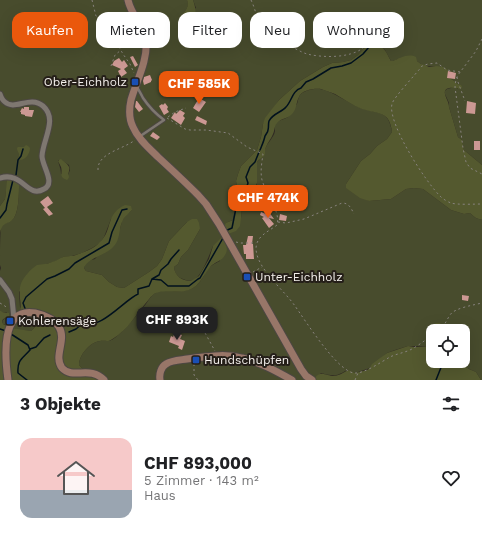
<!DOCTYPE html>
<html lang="de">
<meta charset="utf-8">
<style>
body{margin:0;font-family:"Work Sans",sans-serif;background:#f6f6f6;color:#202124;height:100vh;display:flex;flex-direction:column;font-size:15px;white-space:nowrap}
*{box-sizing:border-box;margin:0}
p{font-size:13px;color:#757577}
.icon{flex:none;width:22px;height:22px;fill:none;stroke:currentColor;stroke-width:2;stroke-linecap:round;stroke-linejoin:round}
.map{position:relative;height:380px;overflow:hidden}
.sheet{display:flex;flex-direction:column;background:#fff;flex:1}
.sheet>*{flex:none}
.hud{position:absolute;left:12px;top:12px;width:458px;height:36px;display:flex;gap:8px}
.fabs{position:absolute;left:426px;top:324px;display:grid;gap:8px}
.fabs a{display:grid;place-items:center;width:44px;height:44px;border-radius:8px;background:#fff;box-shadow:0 4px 16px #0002;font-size:20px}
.price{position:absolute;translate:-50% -34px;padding:0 9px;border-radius:8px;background:#ea580c;color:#fff;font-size:13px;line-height:26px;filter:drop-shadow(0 1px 2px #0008)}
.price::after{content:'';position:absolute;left:50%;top:24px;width:12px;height:9px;margin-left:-6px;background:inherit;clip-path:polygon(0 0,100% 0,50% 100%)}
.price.selected{background:#222;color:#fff}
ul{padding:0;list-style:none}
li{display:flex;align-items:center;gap:12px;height:100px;padding:0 20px}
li+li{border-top:1px solid #e0e0e0}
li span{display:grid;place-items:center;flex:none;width:112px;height:80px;border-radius:12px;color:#555}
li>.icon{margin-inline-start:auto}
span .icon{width:48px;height:48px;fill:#fffc;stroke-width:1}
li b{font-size:17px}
h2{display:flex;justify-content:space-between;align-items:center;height:48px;padding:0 20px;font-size:17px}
.pill{padding:0 14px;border-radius:12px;background:#fff;box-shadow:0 4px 16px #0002;font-size:14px;line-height:36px}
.pill.selected{background:#ea580c;color:#fff}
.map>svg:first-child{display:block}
.green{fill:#484c2d;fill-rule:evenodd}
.forest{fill:#54592f}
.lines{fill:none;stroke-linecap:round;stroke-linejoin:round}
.stream{stroke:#01111e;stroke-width:1.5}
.building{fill:#cc9893}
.lane-casing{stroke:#4c4742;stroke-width:4.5}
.street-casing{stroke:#4c4742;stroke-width:7}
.secondary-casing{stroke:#4c4742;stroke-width:9}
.path{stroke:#88837e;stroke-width:1;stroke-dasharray:2 3;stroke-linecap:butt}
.lane{stroke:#7e7770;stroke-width:2.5}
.street{stroke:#7e7770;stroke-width:5}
.secondary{stroke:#987668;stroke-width:7}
.transit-dot{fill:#1a4fb4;stroke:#251f19;stroke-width:1.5}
.labels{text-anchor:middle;stroke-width:4;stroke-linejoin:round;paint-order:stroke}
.poi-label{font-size:12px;fill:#f5f1ed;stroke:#251f19;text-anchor:start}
</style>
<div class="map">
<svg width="482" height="380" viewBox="0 0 482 380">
<rect width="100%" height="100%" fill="#2f2923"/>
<path class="green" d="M0,0H187C190,7 185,11 181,17L196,8L193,0H482V165L464,150L462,140L458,137L449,107V103L445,94V91L447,89L455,87L458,89L456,82L448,77L436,66C429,67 422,66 417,61L398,59L393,61H391L385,50L379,45L365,48L358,55L351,60L343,62L332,63L323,67L300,81L279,100L263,124L261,137L257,150L241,166L238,174L236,181L239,197L233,220L226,223L241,218L242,209L249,201L257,186V162C259,159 262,158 263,155C265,152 264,150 266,147C269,141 274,137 275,131C275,128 274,127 275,125C277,120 284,120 288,117C291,113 294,108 297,104C298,101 298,98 300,95C303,91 314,88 320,89C335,92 347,103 361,108C378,114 389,110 392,132L387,139L377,146L370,154L361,161L346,184L347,188L369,201L391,199L406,189L414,188L423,189L451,210L464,214L470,213C473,216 477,220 482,219V380H481L476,372L469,369L457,361H463V331C452,331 447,333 440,324L434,329L435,331H433V345L431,346H408L395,350L387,353L370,368L355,373L347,370C336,377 333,376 321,373L313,380H104L84,370L79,365C79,355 90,342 100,341C109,340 109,343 117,336C128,327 137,314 146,304C148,301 151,296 154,294C163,287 181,295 193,288C196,286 201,281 203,277C206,273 203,275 206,272C209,266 214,264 220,261L213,246C209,255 202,277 192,281C189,281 185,280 183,279C177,277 175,273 174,267L178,264L181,257L188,250L200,229L187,222L169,241L162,259L157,266L149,272L124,288L117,287L109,282L102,275L86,271L84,268L85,264L88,261L95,259L120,229L122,221L127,214L132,210L111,219L104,237L100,243L92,248L82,253L72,256L63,257L54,262L46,264L19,292L20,307L26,313L56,323L59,338L56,330L27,317L23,318V319C27,322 31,322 36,325L35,327L31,331L19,330L3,324C2,320 3,320 5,318C6,316 6,314 7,312H1L0,310V271L1,268L0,265C0,256 0,235 1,227C3,223 8,223 12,220C19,215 19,193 19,184L6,191L5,199L0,206ZM58,160H61L69,165L70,170L68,175L61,174C61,168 59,166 58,160Z"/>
<path class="forest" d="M187,0H193C197,11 197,19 187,26L183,25L179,20C183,12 190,9 187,0Z
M371,44C385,46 385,50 391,61H393C400,58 408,53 416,57L417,61L421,64L425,65L429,67L436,66L443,67L448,70V77L456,82L457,84L461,85L462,87L461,89C457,88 443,85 445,94C446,99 449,102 449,107L458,137L462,140L464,150L482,165V219C477,220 473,216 470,213L464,214L451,210L423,189L414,188L406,189L391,199L369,201L360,198L346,188V184L361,161L370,154L377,146L387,139L392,132C390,111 378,114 362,109C352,105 344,99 335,94C331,92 325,91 321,89C315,88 301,90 299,97C296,102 297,109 292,114C288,119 281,118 277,123C274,126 275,130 273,134C271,139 268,142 266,147C264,150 266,153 264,156C262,158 259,159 257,162V183L249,201L242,209L240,226L236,231L228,234L222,230L226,223L233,220L239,197L236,181L238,174L241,166L257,150L261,137L263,124L265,118L279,100L300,81L323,67L332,63L343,62L351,60L358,55L367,45Z
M26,145L28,146L30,148C30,154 25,161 18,160V159C21,152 17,153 17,148L18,147H24Z
M61,159C65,163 71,165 69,171C68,176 68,172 69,177L68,179L67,180C58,177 63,173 61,167C60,165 59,163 58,161L59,160Z
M9,176L19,184C19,193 19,210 14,218C8,226 3,220 0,233V206L5,199L7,181Z
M125,205L131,206L132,210C128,214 124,217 122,222C119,229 120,240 114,246C107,255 87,258 84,268L86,271L102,275L109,282L117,287L124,288L149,272L157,266L162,259L169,241L187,222L192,219H197L199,223L200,229L188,250L181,257L178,264L174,267C175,276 182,281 191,281L199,276L209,259L213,246L220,239L222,238C226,244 229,249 225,255C222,261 215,262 211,266C204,274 200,286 189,290C178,294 161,288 153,295C150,297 148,301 145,304C136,315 127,330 114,338C107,343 107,340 100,341C90,342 79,355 79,365L84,370L104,380H0V310L2,312L9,313V317C4,318 1,319 3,324C10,328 23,330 31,331L35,327L36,325L30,322L24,321L23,319V318C34,314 49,319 55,329C58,333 58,337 61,340L52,320L22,314C20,308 21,304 20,299C19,287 20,282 28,273C30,270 34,267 37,265C42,264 48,264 52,262C56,261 60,258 63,257C66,256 70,256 73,256C82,253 94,249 100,242C113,230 105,214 125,205Z
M436,323H440L443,328L449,331H435L433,325Z
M433,345V361H457L469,369L476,372L481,380H313C321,370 322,375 333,376C338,376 343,373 348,370L355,373L367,370L370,368L372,364L387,353L408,346L415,347L431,346Z"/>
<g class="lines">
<path class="stream" d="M260,150C262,145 264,141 265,136C266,134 268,132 268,130C269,126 268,124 269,121C272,114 282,112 286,107C292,101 292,91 301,88L306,82L313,79L331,68L342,66L351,63L363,54L369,47
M16,175L18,160L21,156L23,149
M0,218L6,210L7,204L13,180
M225,231L232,228L237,203L245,192L248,183L246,177L250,167L255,162L259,152
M152,279L159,275L161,270L168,264L171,259L179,250
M26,311L23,303L26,297L47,279L55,276L69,269L75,263L109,243L112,232L122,210L127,209
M0,329L6,331
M451,331L454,326
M69,332L76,329L83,323C101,330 123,301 138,294V289L149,286L152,279L161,280L168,286H189L198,279L200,278L223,238
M11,334L28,345L30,350C22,359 17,360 18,373L27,380
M30,349L36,347L44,338L50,335
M436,380L442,365L447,361"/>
</g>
<path class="building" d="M133,56L138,65L135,67L130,57Z
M119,58L122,62L124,60L128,66L124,69L127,73L121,77L118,71L121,69L112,65L114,61Z
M448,71L456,73L455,79L447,78Z
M150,75L152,80L151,81V82L144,85L143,81L144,77Z
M199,98L206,102L199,112L193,108Z
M136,101H137L143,109L139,112L135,107Z
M467,101L476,103L475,114L466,113Z
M165,103L168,107L167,109L169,112L164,115L159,106L162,104L163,105Z
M24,107H29V110H34L32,117L25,116V115L21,114V112H20L22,108L24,109Z
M180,110L185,113L183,116L185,118L181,125L171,118L175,112L176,114Z
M197,116L207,121L206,125L195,120Z
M153,132L160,137L157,140L150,136Z
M474,141H480V150H474Z
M48,196L53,203L47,207L53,214L49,216L43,209L45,208L40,202Z
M261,212L266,214L269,212L274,219L269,218L274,224L269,228L262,218L264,217L260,215Z
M280,214L287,216L286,221L279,220Z
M248,236H253L252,244H253L254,259H246V254H244L243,245H246Z
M462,295L469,296L468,301L462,300Z
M175,332L182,335L180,339L185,341L182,350L178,348L179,346L169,342L171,336L173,337Z"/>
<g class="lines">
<defs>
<path id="lane" d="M136,86C139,90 141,94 143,98C149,107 156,114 164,120L139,137"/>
<path id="street" d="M0,94C1,97 2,100 5,102C15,111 30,95 43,106C58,119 43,139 42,156C42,166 56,183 44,189C27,199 23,171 0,178
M0,280L9,292L12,299L14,319"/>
<path id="secondary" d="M128,0C131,15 144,26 146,41C148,60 136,82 131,100C129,109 129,119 133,127C138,139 149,148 158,157C171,169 185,182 198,195L206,204L219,224L301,369L306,376L312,380
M8,380C5,358 0,307 35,313C44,315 54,319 59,327C67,340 53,356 62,368C73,380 90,365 104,380
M160,380C159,374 161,367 166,364C172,360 181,360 187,359C205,357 224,353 242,358C260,362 276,371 292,380"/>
</defs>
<use href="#lane" class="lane-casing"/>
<use href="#street" class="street-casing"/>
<use href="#secondary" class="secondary-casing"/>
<path class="path" d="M92,0L96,16L107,28L115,40L123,54L130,64L134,73
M251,0C256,10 257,22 264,31C271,39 281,42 290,46C296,49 301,52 307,54C324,58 350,58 363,48
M482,39L476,51L458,75L456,79L455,87L463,148L466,162L470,168L482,174
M111,66L115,55L121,50
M460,72L447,70L437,63L428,64L422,66C417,73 393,98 392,104C387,123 427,184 441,197C443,199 448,202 451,203C457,205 475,204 482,204
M457,77L458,82L465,101
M168,117L175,112L186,108
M167,118L185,129L190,130H206L228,133L247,147L263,154C262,162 260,171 262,180C266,194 281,212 277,225C268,232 256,236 256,249C257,269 284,290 295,306C305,320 337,371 354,373C364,374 381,362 390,357C396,354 403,353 410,350C418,346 425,340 433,335
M98,170C97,153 124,149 135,140
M278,222L286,223L304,219L342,203C349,203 351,208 354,214
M236,242L240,243H256
M253,272L262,267
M0,303L8,308
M178,330L185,331L201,328L204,331L215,351
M439,331C444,327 446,321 450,315C454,308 474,305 482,303
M194,364V375L198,380
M355,380L358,373"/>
<use href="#lane" class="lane"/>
<use href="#street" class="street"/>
<use href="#secondary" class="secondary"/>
</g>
<g class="transit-dot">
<rect x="131" y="78" width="8" height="8" rx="2"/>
<rect x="243" y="273" width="8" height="8" rx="2"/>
<rect x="6" y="317" width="8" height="8" rx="2"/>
<rect x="192" y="356" width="8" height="8" rx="2"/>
</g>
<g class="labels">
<g class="poi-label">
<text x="127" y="86" text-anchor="end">Ober-Eichholz</text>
<text x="255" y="281">Unter-Eichholz</text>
<text x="18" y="325">Kohlerensäge</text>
<text x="204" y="364">Hundschüpfen</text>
</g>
</g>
</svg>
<div class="fabs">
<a><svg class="icon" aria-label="locate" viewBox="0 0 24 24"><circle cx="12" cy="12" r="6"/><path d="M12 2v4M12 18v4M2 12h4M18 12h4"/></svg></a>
</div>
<b class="price" style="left:199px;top:105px">CHF 585K</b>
<b class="price" style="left:268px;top:219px">CHF 474K</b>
<b class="price selected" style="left:177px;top:341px">CHF 893K</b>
<div class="hud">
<a class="pill selected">Kaufen</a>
<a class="pill">Mieten</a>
<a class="pill">Filter</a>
<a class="pill">Neu</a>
<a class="pill">Wohnung</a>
</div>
</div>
<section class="sheet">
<h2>3 Objekte<svg class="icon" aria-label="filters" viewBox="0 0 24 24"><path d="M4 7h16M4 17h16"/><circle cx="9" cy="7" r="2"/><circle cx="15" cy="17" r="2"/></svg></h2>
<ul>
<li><span style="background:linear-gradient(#f6c9c9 65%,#9aa5b1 0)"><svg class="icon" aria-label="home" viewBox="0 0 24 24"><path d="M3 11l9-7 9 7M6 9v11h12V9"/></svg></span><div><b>CHF 893,000</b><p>5 Zimmer · 143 m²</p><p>Haus</p></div><svg class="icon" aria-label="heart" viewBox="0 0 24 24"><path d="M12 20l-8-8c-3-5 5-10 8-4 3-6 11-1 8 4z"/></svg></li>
</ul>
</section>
